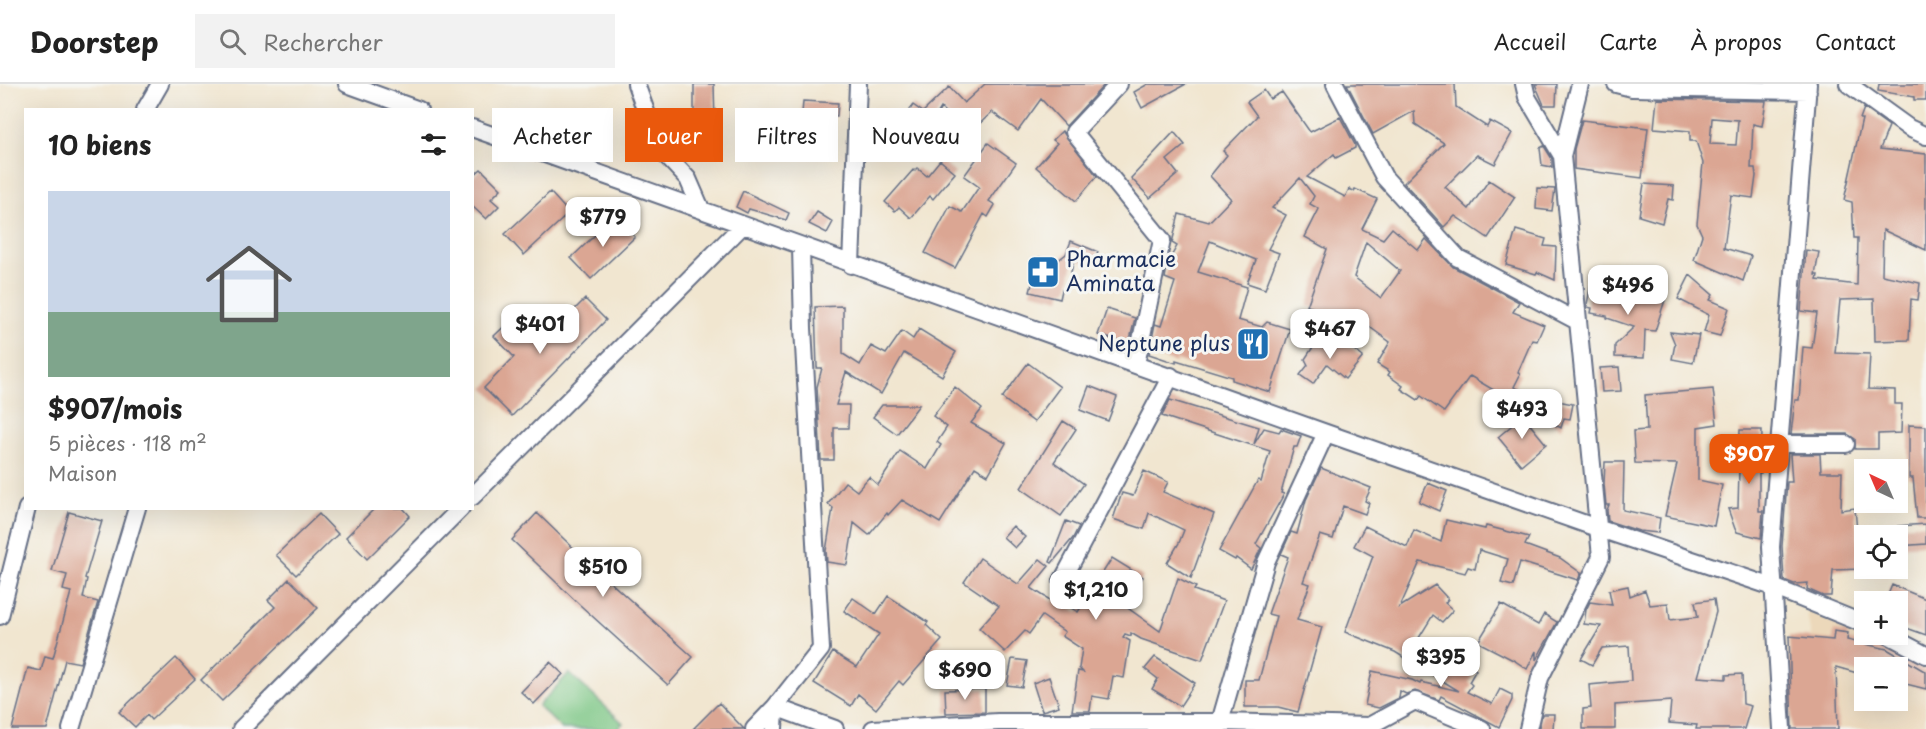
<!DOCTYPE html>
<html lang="fr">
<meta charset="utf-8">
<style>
body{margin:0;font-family:"Playpen Sans",sans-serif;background:#f2f2f2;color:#222;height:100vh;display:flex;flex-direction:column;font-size:22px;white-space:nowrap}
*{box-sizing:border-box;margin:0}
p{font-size:20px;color:#767676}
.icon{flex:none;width:33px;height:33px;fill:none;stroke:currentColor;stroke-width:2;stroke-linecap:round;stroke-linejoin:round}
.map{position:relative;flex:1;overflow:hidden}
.drawer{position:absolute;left:24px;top:24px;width:450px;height:402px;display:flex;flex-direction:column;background:#fff;border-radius:0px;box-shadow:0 6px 24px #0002}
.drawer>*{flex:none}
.banner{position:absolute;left:492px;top:24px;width:570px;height:54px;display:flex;gap:12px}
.needle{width:39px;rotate:316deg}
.fabs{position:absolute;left:1854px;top:375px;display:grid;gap:12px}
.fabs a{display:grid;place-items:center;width:54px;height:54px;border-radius:0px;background:#fff;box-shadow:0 6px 24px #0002;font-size:30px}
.price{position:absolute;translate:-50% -51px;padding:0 14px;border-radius:12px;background:#fff;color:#222;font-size:20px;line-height:39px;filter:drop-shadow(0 2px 3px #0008)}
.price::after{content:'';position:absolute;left:50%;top:36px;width:18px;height:14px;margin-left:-9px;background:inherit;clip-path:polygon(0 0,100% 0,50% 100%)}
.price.selected{background:#ea580c;color:#fff}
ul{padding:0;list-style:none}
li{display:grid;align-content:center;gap:12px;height:318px;padding:0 24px}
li+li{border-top:2px solid #e0e0e0}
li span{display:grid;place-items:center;height:186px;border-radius:0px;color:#555}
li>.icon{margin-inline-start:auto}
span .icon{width:108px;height:108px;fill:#fffc;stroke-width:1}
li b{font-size:26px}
h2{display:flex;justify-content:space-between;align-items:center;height:72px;padding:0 24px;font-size:26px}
.pill{padding:0 21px;border-radius:0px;background:#fff;box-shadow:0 6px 24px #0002;font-size:21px;line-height:54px}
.pill.selected{background:#ea580c;color:#fff}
header{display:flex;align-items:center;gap:36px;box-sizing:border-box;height:84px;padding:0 30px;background:#fff;border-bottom:2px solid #e0e0e0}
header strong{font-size:28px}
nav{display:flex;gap:33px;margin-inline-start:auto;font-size:21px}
.search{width:420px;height:54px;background:#f2f2f2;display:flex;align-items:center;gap:15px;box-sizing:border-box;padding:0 21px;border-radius:0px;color:#767676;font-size:22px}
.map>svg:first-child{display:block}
.built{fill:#ecd8ba;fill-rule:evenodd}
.green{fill:#7cc684;stroke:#4c7a71;stroke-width:1.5}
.building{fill:#dba693;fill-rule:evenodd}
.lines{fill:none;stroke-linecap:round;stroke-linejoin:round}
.minor-casing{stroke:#666f86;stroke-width:20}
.minor{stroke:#fff;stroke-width:16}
.labels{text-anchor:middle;stroke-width:6;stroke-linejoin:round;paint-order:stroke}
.poi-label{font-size:21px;fill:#1b2f5e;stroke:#f6f6f2;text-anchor:start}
</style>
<header>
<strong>Doorstep</strong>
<div class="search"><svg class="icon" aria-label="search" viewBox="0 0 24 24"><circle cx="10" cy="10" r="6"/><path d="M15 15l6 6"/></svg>Rechercher</div>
<nav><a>Accueil</a><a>Carte</a><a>À propos</a><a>Contact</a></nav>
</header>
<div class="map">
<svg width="1926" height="645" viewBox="0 0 1926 645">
<rect width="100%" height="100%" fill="#f6f6f2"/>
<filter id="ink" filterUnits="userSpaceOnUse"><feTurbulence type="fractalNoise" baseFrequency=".0167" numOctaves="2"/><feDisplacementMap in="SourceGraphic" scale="12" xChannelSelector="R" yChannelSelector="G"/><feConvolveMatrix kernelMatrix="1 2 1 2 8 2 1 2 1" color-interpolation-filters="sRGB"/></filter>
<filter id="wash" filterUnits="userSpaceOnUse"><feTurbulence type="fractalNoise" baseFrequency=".008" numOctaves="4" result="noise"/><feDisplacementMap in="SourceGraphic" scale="24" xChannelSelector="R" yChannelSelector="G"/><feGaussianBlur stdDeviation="1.35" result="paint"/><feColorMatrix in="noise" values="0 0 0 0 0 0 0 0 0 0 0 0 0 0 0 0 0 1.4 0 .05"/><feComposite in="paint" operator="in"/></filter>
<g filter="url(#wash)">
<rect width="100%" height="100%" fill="#f1e6d0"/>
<path class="built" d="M1807,527L1926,585V645H1824ZM1864,584H1898V616H1864Z"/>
<path class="green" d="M569,589L623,639L617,645H562L538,622Z"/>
<g id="blocks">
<path class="building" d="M694,0H714L715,40H694Z
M985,0H1105L1066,42L1041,15L1018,47L992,28L967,52L941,24L919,60L897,47L913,21L923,28L949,3L964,19Z
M1148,0H1186L1142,24L1134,8Z
M1347,0H1455L1456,23L1487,43L1490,37L1512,49L1495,80L1477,71L1445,103L1469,125L1489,96L1515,113L1488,154L1455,132L1444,143L1404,99L1444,59L1415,40L1414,27L1373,50Z
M1535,0H1557L1556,21H1544Z
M1879,0H1926V16H1914V13L1878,7Z
M1264,6L1270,15L1282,8L1310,48L1340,33L1355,61V64L1336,74L1334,70L1307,93L1345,113L1349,105L1354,107L1355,105L1377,115L1362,145L1383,155L1392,144L1418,166L1426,155L1453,183L1519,218L1513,228L1544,241L1537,257L1532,256L1518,288L1520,291L1514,303L1545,318L1558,317L1573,320L1570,335L1564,334L1561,344L1529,327L1470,292L1444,328L1421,312L1418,316L1401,305L1403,302L1388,291L1390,288L1377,280L1390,258L1360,236L1356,242L1313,228L1314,224L1307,222L1327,165L1305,153L1319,125L1310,120L1314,112L1300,94L1272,124L1286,131L1268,165L1279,169L1265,205L1247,199L1256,176L1210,157L1198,188L1247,203L1238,236L1262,243L1267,238L1290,245L1270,308L1232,296V293L1176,276V279L1149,270L1155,240L1161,242L1175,198L1165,194L1168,178L1177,162L1172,159L1179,130L1209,138L1231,115L1210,92L1227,71L1223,67L1257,32L1247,18ZM1366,158L1400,187L1381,214L1354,193Z
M1657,15L1766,17L1762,42L1753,40L1751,84H1755L1756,92L1753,114L1731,111L1724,164L1751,172L1743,197L1694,176L1702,151L1697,140L1703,79L1696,57H1690V47L1654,44ZM1712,34L1738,36L1736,61L1710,60Z
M803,17L838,19L837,32L802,30Z
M1864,24L1889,42L1880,65L1926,70V166L1883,146L1882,191L1920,199L1918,216L1911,215L1909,256L1875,257L1874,215L1840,216L1835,269L1870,270L1868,305L1895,306V320H1902L1901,349L1878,350V365H1855V355L1847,350H1791L1795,316H1799L1803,263L1812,264L1817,229L1801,227L1806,166L1819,168L1815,191H1818L1817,196L1857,201L1858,154H1854L1852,118L1844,116L1862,35H1860Z
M1582,36L1648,44L1642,94L1574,85V65Z
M1062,47L1097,92L1076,117L1036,83L1057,59L1053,56Z
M1174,48L1185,61L1167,76L1178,90L1150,114L1131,94Z
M988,59L1016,79L989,117L995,121L988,133L984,130L955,184L925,169L950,122L962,128L979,103L964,92Z
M1544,62L1552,75V83L1542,81L1540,64Z
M940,76L955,89L933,115L930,112L911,134L899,123L895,127L885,118L913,86L914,87L917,84L927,92Z
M481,85L501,105L491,115L499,122L486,135L472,122V93Z
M1644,100L1674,102L1673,116L1668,115L1662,139L1639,132Z
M1537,104L1555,105L1552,127L1536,125Z
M743,107L789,129L786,136L749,125L747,129L736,123Z
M550,108L569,129L524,171L505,150Z
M817,128L833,138L827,149L809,140Z
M615,132L635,153L591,195L571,174Z
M1516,146L1546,155L1544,162L1556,163L1555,196L1537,188L1536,190L1506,181Z
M1071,157L1098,168L1093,182L1074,175L1067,206H1062L1060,215L1030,208L1039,173L1057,177L1066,170Z
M1690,191L1713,211L1710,216L1729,224L1720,252L1704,248L1709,231L1678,215Z
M1591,200L1636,212L1637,208L1665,216L1655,247L1645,246L1644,274L1615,273V261L1634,243L1607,234V232L1591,229L1592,224L1587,223V220Z
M585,215L606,236L512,332L484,304L514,273L494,252L512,235L532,257L559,229L565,235Z
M843,222V270L860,281L871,262L886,270L902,247L913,255L919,245L956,268L942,292L904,269L881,310L846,288L836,321H849L848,344H834V376H821L817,303L822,284H817L815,223Z
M1107,225L1135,234L1129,260L1098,251Z
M1670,248L1699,251L1693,279L1672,275L1675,260Z
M1319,254L1353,265L1363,273L1345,295L1327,280L1313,300L1300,291L1308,281L1305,275Z
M1028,279L1060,303L1034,338L1002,314Z
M1619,283L1621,307L1602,308L1600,284Z
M1089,302L1117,313L1108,337L1080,326Z
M955,303L982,325L971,339L1006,359L988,391L975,383L940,439L902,416L888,431L887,429L869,451L854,439L847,481L827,478L826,467L833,424L828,420L845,398L857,407L869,393L878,401L900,367L927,385L941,361L937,358L947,343L933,332Z
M1713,305L1717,340L1698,343V396L1722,401L1714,442L1665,432L1677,380L1635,379L1633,347L1647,346L1645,311Z
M1170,316L1259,343L1254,360L1264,344L1279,348L1281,345L1301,352L1297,363H1294L1281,409L1284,410L1256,460L1261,464L1251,485L1236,474L1235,476L1219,467L1258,396L1261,398L1270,367L1162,332Z
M882,321H919L897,350L873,333Z
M1523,332L1546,360L1521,381L1498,353Z
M1063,337L1076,345L1054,378L1084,400L1061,432L1021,404Z
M1909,341L1926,342V434H1917L1913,394H1909Z
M1740,346H1762L1761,389H1759V427H1763L1761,454L1737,448L1735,445L1728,425L1738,424Z
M1790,370H1820L1821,388H1842L1841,426L1855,424L1858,459H1864V485L1833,486L1831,512H1823L1807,505L1808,499L1794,500L1784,496L1782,462L1787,398H1792Z
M1605,378H1624L1623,426L1660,434L1658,449L1639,447L1608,437L1607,426L1609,421H1606L1604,400Z
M1321,384L1371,404L1365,417L1369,419L1365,430L1343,422L1333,455L1320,451L1303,498L1310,500L1297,536L1322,543L1298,628L1278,623H1245V596H1259L1276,532L1268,530L1288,473L1281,470L1291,448L1297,450L1306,416Z
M1144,387L1168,398L1163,408L1214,430L1191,494L1167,479L1179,459L1184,446L1149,429L1144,445L1113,435L1122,409L1133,412Z
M1428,399L1447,407L1439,427L1419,418Z
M375,424H403L410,432L367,475L346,453Z
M69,428L102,437L85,494L87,495L83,514L98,518L80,579L65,576L47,645H12L28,584L41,587L45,572L53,574L71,508L63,506L67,491L52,487Z
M537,429L592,482L603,470L619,485L608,496L693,573L668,601L580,521L512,456Z
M319,430L338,450L296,491L276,471Z
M1446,436L1485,445L1486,442L1529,453L1525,461L1560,474L1581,489L1578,496L1520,478L1513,502L1501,499L1508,475L1479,466L1475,485L1468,483L1465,489L1420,478L1400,523L1435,501L1448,515L1445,519L1453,526L1442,538L1433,531L1406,575L1395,568L1345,548L1373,472L1354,462L1365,442L1407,463L1414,446L1441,458Z
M1066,437L1079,442L1073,454L1052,479L1050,478Z
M1926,440V460L1898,462V442Z
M1013,442L1025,453L1015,464L1003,453Z
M980,474L1018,500L1040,475L1049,482L1031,504L1053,518L1055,514L1078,528L1112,474L1143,493L1125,522L1160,547L1178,494L1196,503L1194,506L1224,517L1202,576L1141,555L1131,549V552L1125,550L1123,553L1130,557L1124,594L1113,592L1109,615L1092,612L1090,627H1072L1078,587L1083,588L1079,584L1082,565L1062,552L1065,548L1042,532L1029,550L1025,547L1005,568L979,544L999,522L964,498Z
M289,495L318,524L222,617L201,596L275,523L268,516Z
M1892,501L1926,515V551L1898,541V518H1885Z
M1628,502L1630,512L1645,506L1650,521L1668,519L1670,536L1698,533L1695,518L1714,515L1716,528L1698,593L1726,595V591L1742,590L1743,620L1751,622L1744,645H1696L1697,641L1669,639L1671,617L1615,621V645H1583V625L1591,624L1589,601L1631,597L1629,562L1602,564L1592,581L1581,575L1601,542L1584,540L1586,526L1590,518L1612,521L1609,506Z
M888,512L928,538L926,541L942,556L903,601L899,597L876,625L858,610L851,622L814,599L833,568L857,583L879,550L844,527L853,514L876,530Z
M1501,520L1538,541L1544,530L1557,538L1536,576V567L1527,585L1515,577L1478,558Z
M1834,547L1848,549L1847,556L1887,565L1926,588V605L1898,598V584H1864V591L1836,583L1838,645H1792L1789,552L1833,556Z
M1458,564L1469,570L1464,579L1476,586L1469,598L1472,601L1467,608L1492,620L1500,605L1512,611V616L1499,643L1441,612L1439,616L1415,607L1406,610L1400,607L1399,614L1379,624L1365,621L1372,587L1412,596L1420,600L1421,598L1459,607L1428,588L1436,574L1443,575L1447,568Z
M1155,573L1195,599L1180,622L1152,605L1158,595L1145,585Z
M176,574L195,595L151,636L147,631L135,643L119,628Z
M1012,575L1027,577L1022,603L1007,601Z
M550,578L563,590L534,620L521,608Z
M1049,593L1059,622L1042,627L1033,599Z
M985,605V628L946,629L945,606Z
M719,619L744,645H693Z
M1542,630H1554L1553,645H1539Z"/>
</g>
</g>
<g filter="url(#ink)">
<use href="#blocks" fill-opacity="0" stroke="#666f86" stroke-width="1.5"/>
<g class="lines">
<defs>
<path id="minor" d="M347,0L419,26
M636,0L659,64L688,95L701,125
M1119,0L1074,48L1162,156L1136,280
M1335,0L1384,93L1458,174L1577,237
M1524,0L1527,13L1562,72L1601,473L1540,594L1528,645
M1616,0L1632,4L1808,7
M1848,0L1909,44L1926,52
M145,26L160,0
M472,44L1326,349L1597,444L1773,503L1864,540
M1562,72L1580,0
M851,181L858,0
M1779,360H1846
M472,413L743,141
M1062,497L1171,292
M0,532L27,424
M1886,550L1926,571
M71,645L137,424
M241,645L461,424
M754,645L775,623L821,565L803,244L801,163
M774,645L775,623L835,645
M873,645L998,638H1220L1369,642L1415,617L1482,645
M1218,645L1266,478L1326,349
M1782,645L1771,463L1808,0"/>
</defs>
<use href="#minor" class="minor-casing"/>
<use href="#minor" class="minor"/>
</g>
</g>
<defs>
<symbol id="pharmacy-square" viewBox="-11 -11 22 22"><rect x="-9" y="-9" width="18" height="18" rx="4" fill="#1f6fb2" stroke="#f6f6f2"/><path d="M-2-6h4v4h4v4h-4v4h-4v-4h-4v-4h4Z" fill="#fff"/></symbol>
<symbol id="restaurant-square" viewBox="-11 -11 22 22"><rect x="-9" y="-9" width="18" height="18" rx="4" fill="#1f6fb2" stroke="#f6f6f2"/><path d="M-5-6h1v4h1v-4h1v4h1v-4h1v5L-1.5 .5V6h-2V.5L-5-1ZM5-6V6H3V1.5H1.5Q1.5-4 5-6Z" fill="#fff"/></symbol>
</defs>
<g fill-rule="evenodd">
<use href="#pharmacy-square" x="1024" y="169" width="38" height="38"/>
<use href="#restaurant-square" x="1234" y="241" width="38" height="38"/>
</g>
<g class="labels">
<g class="poi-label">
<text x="1066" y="183">Pharmacie<tspan x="1066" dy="24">Aminata</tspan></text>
<text x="1230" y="267" text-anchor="end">Neptune plus</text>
</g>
</g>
</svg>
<div class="fabs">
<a><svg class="needle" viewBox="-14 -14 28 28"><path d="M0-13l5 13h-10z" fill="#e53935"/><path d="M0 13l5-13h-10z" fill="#767676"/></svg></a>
<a><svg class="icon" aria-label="locate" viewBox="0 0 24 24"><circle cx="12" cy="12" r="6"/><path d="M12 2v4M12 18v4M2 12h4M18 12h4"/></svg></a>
<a>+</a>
<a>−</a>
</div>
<b class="price" style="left:603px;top:164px">$779</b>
<b class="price" style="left:1628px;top:232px">$496</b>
<b class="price" style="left:540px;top:271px">$401</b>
<b class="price" style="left:1330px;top:276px">$467</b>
<b class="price" style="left:1522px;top:356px">$493</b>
<b class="price selected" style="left:1749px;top:401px">$907</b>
<b class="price" style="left:603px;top:514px">$510</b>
<b class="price" style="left:1096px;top:537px">$1,210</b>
<b class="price" style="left:1441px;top:604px">$395</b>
<b class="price" style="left:965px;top:617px">$690</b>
<div class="banner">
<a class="pill">Acheter</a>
<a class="pill selected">Louer</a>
<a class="pill">Filtres</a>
<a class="pill">Nouveau</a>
</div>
<section class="drawer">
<h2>10 biens<svg class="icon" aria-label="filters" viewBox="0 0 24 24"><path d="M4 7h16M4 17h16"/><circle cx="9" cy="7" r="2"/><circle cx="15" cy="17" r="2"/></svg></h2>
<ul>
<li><span style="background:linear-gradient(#c9d6e8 65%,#7fa58c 0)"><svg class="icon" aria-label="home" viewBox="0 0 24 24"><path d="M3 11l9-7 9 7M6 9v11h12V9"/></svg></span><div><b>$907/mois</b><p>5 pièces · 118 m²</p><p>Maison</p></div></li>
</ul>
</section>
</div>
